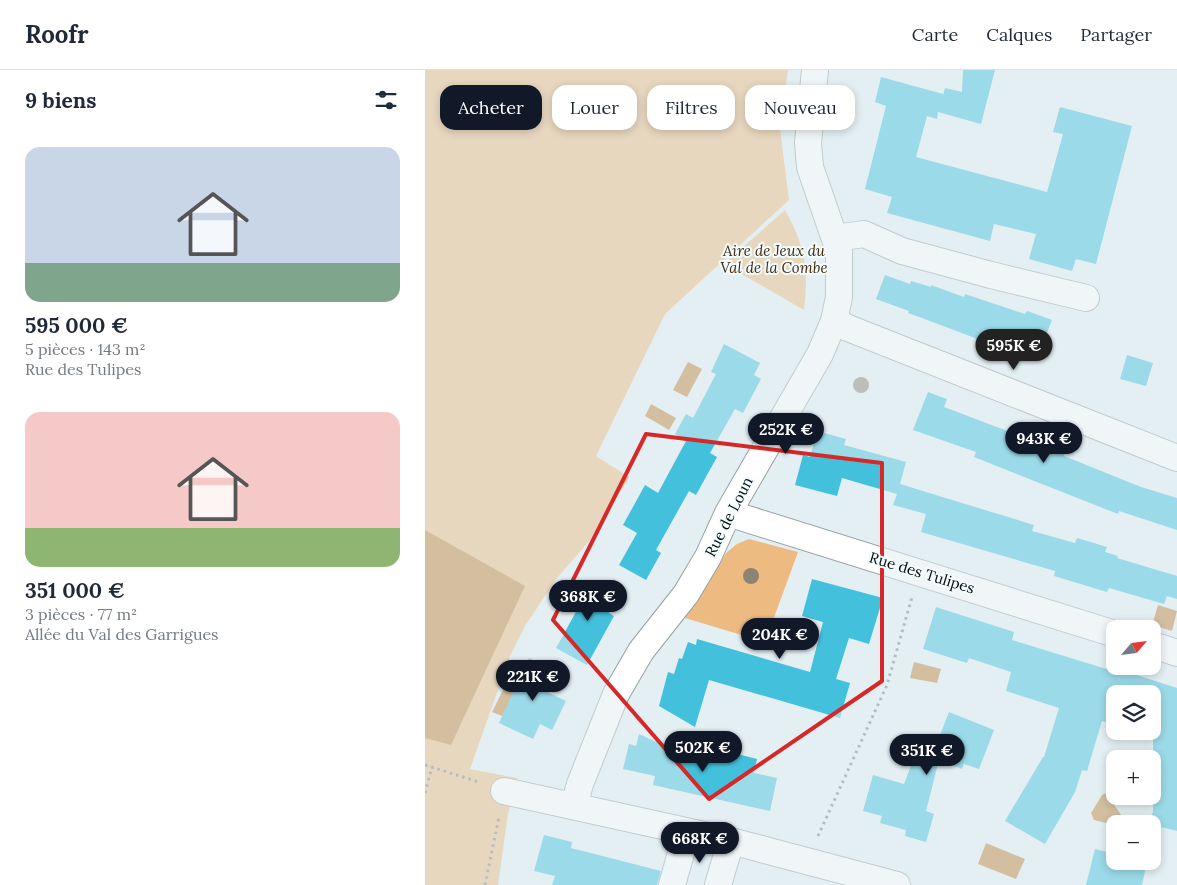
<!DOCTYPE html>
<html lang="fr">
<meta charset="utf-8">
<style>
body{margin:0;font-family:Lora,serif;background:#f2f2f3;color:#1f2937;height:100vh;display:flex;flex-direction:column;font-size:19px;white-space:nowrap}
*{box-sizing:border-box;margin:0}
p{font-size:16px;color:#747a83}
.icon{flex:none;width:28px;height:28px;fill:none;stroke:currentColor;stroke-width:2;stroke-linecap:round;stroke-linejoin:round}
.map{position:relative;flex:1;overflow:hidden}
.side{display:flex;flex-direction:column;background:#fff;width:425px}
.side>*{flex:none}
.banner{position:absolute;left:15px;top:15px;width:475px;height:45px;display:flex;gap:10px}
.needle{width:32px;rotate:62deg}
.tools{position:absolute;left:681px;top:550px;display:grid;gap:10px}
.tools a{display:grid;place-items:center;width:55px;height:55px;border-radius:10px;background:#fff;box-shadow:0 2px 8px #0003;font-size:25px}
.price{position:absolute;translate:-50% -42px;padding:0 11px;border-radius:18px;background:#111827;color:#fff;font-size:16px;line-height:32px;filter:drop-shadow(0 1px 2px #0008)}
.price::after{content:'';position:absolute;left:50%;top:30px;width:15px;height:11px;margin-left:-8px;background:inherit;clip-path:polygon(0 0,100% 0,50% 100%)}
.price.on{background:#222;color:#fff}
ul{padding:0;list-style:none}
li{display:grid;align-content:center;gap:10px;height:265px;padding:0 25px}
li span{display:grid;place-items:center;height:155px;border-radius:15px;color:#555}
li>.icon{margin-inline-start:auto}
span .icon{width:90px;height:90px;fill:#fffc;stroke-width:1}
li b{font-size:21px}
h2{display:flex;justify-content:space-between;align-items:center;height:60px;padding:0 25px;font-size:21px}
.chip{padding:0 18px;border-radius:15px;background:#fff;box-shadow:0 2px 8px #0003;font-size:18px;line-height:45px}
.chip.on{background:#111827;color:#fff}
header{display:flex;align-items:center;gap:30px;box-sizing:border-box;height:70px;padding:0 25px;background:#fff;border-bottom:1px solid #e0e1e3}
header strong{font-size:24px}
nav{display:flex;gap:28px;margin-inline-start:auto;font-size:18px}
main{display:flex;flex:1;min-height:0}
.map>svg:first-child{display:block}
.green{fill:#edbb82}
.water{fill:#bf863c}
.building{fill:#43c1dc}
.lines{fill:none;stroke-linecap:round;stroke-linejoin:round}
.minor-casing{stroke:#95a1a4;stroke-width:28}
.path{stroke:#7a8284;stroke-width:3;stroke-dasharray:2.5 4;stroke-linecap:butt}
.minor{stroke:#fff;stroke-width:26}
.tree{fill:#8c8373}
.marked{fill:none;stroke:#d62828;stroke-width:4;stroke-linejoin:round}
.labels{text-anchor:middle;stroke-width:4;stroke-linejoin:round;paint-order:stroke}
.park-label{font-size:15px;font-style:italic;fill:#442b0b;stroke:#f2fcff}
.street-label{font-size:15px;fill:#090d0e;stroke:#f2fcff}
</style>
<header>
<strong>Roofr</strong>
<nav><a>Carte</a><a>Calques</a><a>Partager</a></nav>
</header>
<main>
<section class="side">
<h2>9 biens<svg class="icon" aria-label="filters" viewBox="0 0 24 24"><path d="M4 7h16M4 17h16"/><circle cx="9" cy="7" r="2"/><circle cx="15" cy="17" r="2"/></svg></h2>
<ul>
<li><span style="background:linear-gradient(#c9d6e8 75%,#7fa58c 0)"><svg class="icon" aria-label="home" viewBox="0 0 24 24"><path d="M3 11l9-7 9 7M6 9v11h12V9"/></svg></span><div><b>595 000 €</b><p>5 pièces · 143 m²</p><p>Rue des Tulipes</p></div></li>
<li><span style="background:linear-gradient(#f6c9c9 75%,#8fb573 0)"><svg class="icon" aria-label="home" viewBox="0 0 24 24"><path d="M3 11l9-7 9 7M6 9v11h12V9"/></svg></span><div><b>351 000 €</b><p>3 pièces · 77 m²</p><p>Allée du Val des Garrigues</p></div></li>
</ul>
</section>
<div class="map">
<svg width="752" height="815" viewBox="0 0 752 815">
<rect width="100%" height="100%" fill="#e3eff3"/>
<path class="green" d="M0,0H363L355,59L364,130L240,244L171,386L204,407L166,469L132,508L100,556L85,586L45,699L92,708L83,744L73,815H0Z
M360,140C380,175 384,200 379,240L299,194Z
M324,469L373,482L340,572L260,548L301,483L312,474Z"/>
<path class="water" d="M263,292L277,299L262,327L248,320Z
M226,334L251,348L244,360L220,346Z
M0,460L100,516L26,675L0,668Z
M733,535L752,541L747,561L727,555Z
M489,592L516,599L512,613L485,608Z
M83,610L95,616L77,646L67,642Z
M681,723L701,752L690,754V755L669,750L666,743L677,725Z
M561,773L600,789L591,809L553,794Z"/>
<path class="building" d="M538,0H570L556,54L513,42L512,49L502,46L491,87L622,122L638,64L628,62L635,37L707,56L671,194L651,189L647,201L604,189L611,164L569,154L565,171L462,143L467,127L440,119L461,36L450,32L456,7L518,24V25L520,18L537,22Z
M460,205L485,214L486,211L506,217V215L539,227L540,224L600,244L602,241L627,250L611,291L497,248L483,243L484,241L451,229Z
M299,274L335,293L329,305L336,309L318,343L310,339L285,383L292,387L271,425L264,421L231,480L236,483L221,510L194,495L212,463L198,455L220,415L233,423L261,371L250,364L261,344L268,348L291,304L286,302Z
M702,285L728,293L721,316L695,309Z
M503,322L522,329L519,337L619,375L621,370L642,378L639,386L716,417L752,428V460L694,441L693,444L549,387L551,382L488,360Z
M392,361L421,369L419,375L481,392L475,414L609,455L607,461L650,473L652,468L682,477L680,482L693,486L692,488L752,506V529L742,526L739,534L684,518L682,522L629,506L630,501L496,462L501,444L468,435L472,424L417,408L412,426L370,415L378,385L385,387Z
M387,509L458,528L444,574L424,568L411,609L425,613L415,648L284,610L270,657L234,636L243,602L249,604L254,588L257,589L263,572L271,575L272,569L385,602L398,552L377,546Z
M176,511L196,522L184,543L189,546L162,595L131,578L152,540L142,535L152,517L168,525Z
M511,537L589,562L587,570L688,601L690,598L752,618V761L724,754L728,741V667L708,661H728V624H690V653L689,655L677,651L662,701L657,700L650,722L620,774L580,751L618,687H619L634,638L581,621L586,602L544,588L542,593L498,579Z
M104,588L131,601L122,622L141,631L127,660L115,654L108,669L74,653Z
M524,642L569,660L554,699L539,694L537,699L514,690L501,741L509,744L501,772L480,766L481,760L455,753L457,746L438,741L448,705L479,714L498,664L513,670Z
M214,664L273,691L281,676L332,689L329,703L352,708L345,741L228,715L230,706L198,699L204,674L211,676Z
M119,765L147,772L146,778L236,801L232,815H127L130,806L109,801Z
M670,779L690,784V791L722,792L717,815H661Z"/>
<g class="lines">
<defs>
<path id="minor" d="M410,168L439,164L477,181L566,205L661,228
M409,251L423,258L752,388
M303,443L690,564
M728,575L752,583
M79,721L306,771L472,815
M149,736L155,714L191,624L216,581L261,524L283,487L303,443L395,284L409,251L414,227V181L385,97L383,73L390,0
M247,815L262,762
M293,815L306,771"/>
</defs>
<use href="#minor" class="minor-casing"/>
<path class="path" d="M0,695L54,712
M0,723L7,697
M393,766L462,615L487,527
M60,815L74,747"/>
<use href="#minor" class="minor"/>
</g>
<g class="tree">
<circle cx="436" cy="315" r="8"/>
<circle cx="326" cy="506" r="8"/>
</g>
<path d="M0 0H752V815H0ZM221,364L457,393V611L284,729L128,550Z" fill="#e3eff3" fill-opacity=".55" fill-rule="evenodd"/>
<path class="marked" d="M221,364L457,393V611L284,729L128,550Z"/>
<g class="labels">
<g class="park-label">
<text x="349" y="186">Aire de Jeux du<tspan x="349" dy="17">Val de la Combe</tspan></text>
</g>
<g class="street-label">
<text transform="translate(304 447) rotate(-63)" y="5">Rue de Loun</text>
<text transform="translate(497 503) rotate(17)" y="5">Rue des Tulipes</text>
</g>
</g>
</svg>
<div class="tools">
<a><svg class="needle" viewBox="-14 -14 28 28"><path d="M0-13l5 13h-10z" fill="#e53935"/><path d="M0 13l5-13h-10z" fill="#747a83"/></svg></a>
<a><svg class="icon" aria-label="layers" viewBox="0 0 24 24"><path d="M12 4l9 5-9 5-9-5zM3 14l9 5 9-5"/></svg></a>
<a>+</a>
<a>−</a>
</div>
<b class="price on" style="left:589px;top:301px">595K €</b>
<b class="price" style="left:361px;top:385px">252K €</b>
<b class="price" style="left:619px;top:394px">943K €</b>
<b class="price" style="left:163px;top:552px">368K €</b>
<b class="price" style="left:355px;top:590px">204K €</b>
<b class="price" style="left:108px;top:632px">221K €</b>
<b class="price" style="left:278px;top:703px">502K €</b>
<b class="price" style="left:502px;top:706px">351K €</b>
<b class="price" style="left:275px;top:794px">668K €</b>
<div class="banner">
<a class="chip on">Acheter</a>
<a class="chip">Louer</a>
<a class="chip">Filtres</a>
<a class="chip">Nouveau</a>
</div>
</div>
</main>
